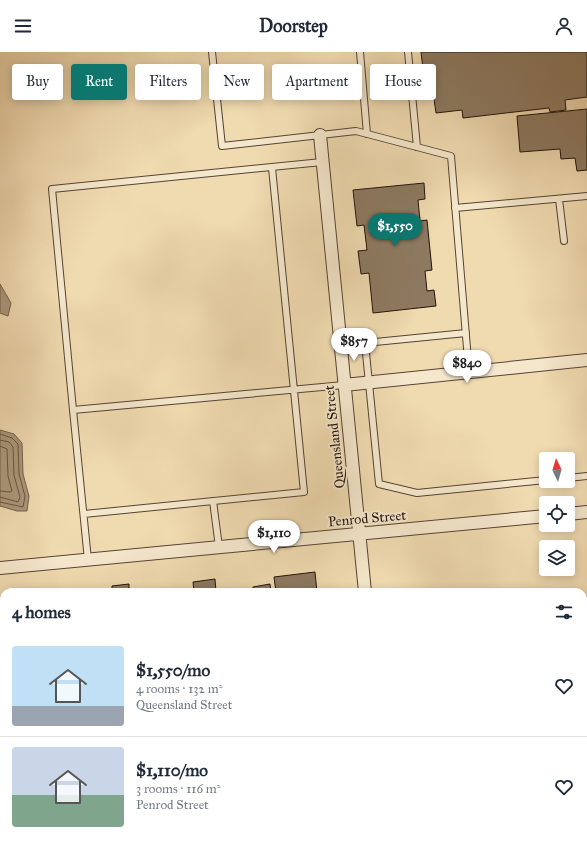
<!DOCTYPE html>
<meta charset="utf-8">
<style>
body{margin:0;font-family:"IM FELL Great Primer",serif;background:#f2f2f3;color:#1f2937;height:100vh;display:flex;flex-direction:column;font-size:15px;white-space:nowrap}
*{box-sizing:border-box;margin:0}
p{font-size:13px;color:#747a83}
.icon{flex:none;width:22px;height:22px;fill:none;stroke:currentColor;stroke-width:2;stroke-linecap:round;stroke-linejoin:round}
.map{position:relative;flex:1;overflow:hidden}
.panel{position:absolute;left:0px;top:536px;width:587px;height:256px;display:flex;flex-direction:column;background:#fff;border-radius:12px 12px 0 0;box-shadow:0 2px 10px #0003}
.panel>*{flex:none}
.top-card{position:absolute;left:12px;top:12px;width:563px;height:36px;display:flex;gap:8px}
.needle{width:26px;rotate:355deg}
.tools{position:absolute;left:539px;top:400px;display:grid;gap:8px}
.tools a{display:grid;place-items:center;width:36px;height:36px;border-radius:4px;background:#fff;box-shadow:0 2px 10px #0003;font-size:20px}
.price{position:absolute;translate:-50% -34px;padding:0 9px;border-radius:14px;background:#fff;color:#222;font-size:13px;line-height:26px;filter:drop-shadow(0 1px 2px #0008)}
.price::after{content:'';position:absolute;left:50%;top:24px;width:12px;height:9px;margin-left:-6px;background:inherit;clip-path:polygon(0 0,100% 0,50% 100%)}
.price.current{background:#0f766e;color:#fff}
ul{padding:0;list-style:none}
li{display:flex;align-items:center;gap:12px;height:100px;padding:0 12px}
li+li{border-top:1px solid #e0e1e3}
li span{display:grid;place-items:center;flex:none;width:112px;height:80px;border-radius:4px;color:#555}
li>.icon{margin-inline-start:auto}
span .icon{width:48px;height:48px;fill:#fffc;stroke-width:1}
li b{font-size:17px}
h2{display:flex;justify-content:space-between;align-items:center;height:48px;padding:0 12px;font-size:17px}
.chip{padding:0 14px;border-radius:4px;background:#fff;box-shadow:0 2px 10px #0003;font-size:14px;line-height:36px}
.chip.current{background:#0f766e;color:#fff}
header{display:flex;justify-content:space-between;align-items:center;height:52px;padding:0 12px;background:#fff;font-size:18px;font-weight:700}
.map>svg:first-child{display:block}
.water{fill:#aa9678;stroke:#73614c}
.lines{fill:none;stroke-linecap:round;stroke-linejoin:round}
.shore{stroke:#665442;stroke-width:1}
.building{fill:#8d7a61;stroke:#21120b}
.lane-casing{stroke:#554434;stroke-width:8}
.street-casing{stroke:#554434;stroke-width:14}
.lane{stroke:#f5e7cc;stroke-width:6}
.street{stroke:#f5e7cc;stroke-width:12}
.labels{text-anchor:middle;stroke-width:4;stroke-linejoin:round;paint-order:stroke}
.street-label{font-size:14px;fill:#21120b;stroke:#f5e7cc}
</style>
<header><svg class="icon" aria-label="menu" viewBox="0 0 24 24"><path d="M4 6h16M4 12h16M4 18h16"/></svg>Doorstep<svg class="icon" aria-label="person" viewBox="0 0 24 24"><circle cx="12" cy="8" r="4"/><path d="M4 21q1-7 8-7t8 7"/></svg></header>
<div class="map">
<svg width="587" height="792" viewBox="0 0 587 792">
<rect width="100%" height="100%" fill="#f0dab0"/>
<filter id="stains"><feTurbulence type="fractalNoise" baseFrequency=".005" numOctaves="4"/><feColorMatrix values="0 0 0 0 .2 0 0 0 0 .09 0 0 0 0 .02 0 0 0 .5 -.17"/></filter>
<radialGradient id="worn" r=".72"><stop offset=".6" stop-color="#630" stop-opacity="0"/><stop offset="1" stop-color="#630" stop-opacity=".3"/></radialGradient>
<path class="water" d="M0,232L11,251L8,264L0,261Z
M0,378L14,382L22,391L23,422L29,444L27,459H17L0,454Z"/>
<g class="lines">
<path class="shore" d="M0,382L12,386L18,392L19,422L25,444L23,455L0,450
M0,388L9,390L13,395L14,423L20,445L18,450L0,445
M0,394L7,397L8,424L12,439L10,440L0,439"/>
</g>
<path class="building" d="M421,0H587V45L565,48L566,58L550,60L549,56L463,66L462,58L436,61L432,33L425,34Z
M587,57V118L577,119L575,106L561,107L560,97L520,100L517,64Z
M424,131L425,147L418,148L420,169L427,168L432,218L425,219L427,239L434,238L436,254L373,261L369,221L361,222L358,199L367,198L364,173L357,174L353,138Z
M315,520L317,540H276L274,525Z
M215,527L216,540H194L193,530Z
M129,532V540H112V534Z
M270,532L271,540H253V535Z
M219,788H252L250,792H217Z"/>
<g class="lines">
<defs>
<path id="lane" d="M212,0L222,94L356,79L451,104L469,320
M360,0L367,82
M408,0L417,95
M559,147L564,189
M455,156L587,144
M466,281L365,291L379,432L417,441L546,428
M73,358L52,137L322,110
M568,426L587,424
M213,449L219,495
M84,462L304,440L272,116
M88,508L73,358L344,333"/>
<path id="street" d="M320,83L365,540
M344,333L587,308
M568,462L587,460
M0,516L546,464
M388,788V792"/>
</defs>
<use href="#lane" class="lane-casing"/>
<use href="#street" class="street-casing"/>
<use href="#lane" class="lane"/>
<use href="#street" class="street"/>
</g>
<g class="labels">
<g class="street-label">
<text transform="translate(334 385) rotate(-96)" y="5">Queensland Street</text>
<text transform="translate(367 466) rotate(-5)" y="5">Penrod Street</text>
</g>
</g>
<rect width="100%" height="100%" filter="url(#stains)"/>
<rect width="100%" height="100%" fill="url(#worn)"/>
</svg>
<div class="tools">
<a><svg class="needle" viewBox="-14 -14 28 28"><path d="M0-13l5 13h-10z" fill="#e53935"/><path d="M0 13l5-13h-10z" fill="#747a83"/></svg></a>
<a><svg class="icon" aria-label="locate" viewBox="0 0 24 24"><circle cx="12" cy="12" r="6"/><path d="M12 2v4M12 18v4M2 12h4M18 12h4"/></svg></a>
<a><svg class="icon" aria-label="layers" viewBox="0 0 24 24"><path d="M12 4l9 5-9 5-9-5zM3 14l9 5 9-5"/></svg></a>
</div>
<b class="price current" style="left:395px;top:195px">$1,550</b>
<b class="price" style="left:354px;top:310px">$857</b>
<b class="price" style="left:467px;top:332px">$840</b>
<b class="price" style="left:274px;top:502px">$1,110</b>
<div class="top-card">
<a class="chip">Buy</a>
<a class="chip current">Rent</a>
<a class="chip">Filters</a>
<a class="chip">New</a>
<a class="chip">Apartment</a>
<a class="chip">House</a>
</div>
<section class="panel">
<h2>4 homes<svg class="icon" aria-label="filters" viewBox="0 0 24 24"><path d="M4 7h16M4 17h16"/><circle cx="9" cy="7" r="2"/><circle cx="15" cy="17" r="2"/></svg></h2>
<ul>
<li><span style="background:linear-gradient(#bfe0f5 75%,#9aa5b1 0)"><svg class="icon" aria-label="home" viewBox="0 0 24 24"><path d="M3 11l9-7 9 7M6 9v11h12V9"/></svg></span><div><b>$1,550/mo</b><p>4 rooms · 132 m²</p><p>Queensland Street</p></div><svg class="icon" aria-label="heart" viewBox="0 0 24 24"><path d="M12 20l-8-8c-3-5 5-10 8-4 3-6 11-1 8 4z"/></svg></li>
<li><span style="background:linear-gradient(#c9d6e8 60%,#7fa58c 0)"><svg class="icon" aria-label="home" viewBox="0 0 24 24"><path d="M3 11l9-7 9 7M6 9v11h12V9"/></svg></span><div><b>$1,110/mo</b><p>3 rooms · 116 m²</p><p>Penrod Street</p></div><svg class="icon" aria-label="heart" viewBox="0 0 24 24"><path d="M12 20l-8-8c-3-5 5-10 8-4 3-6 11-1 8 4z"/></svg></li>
</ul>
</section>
</div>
